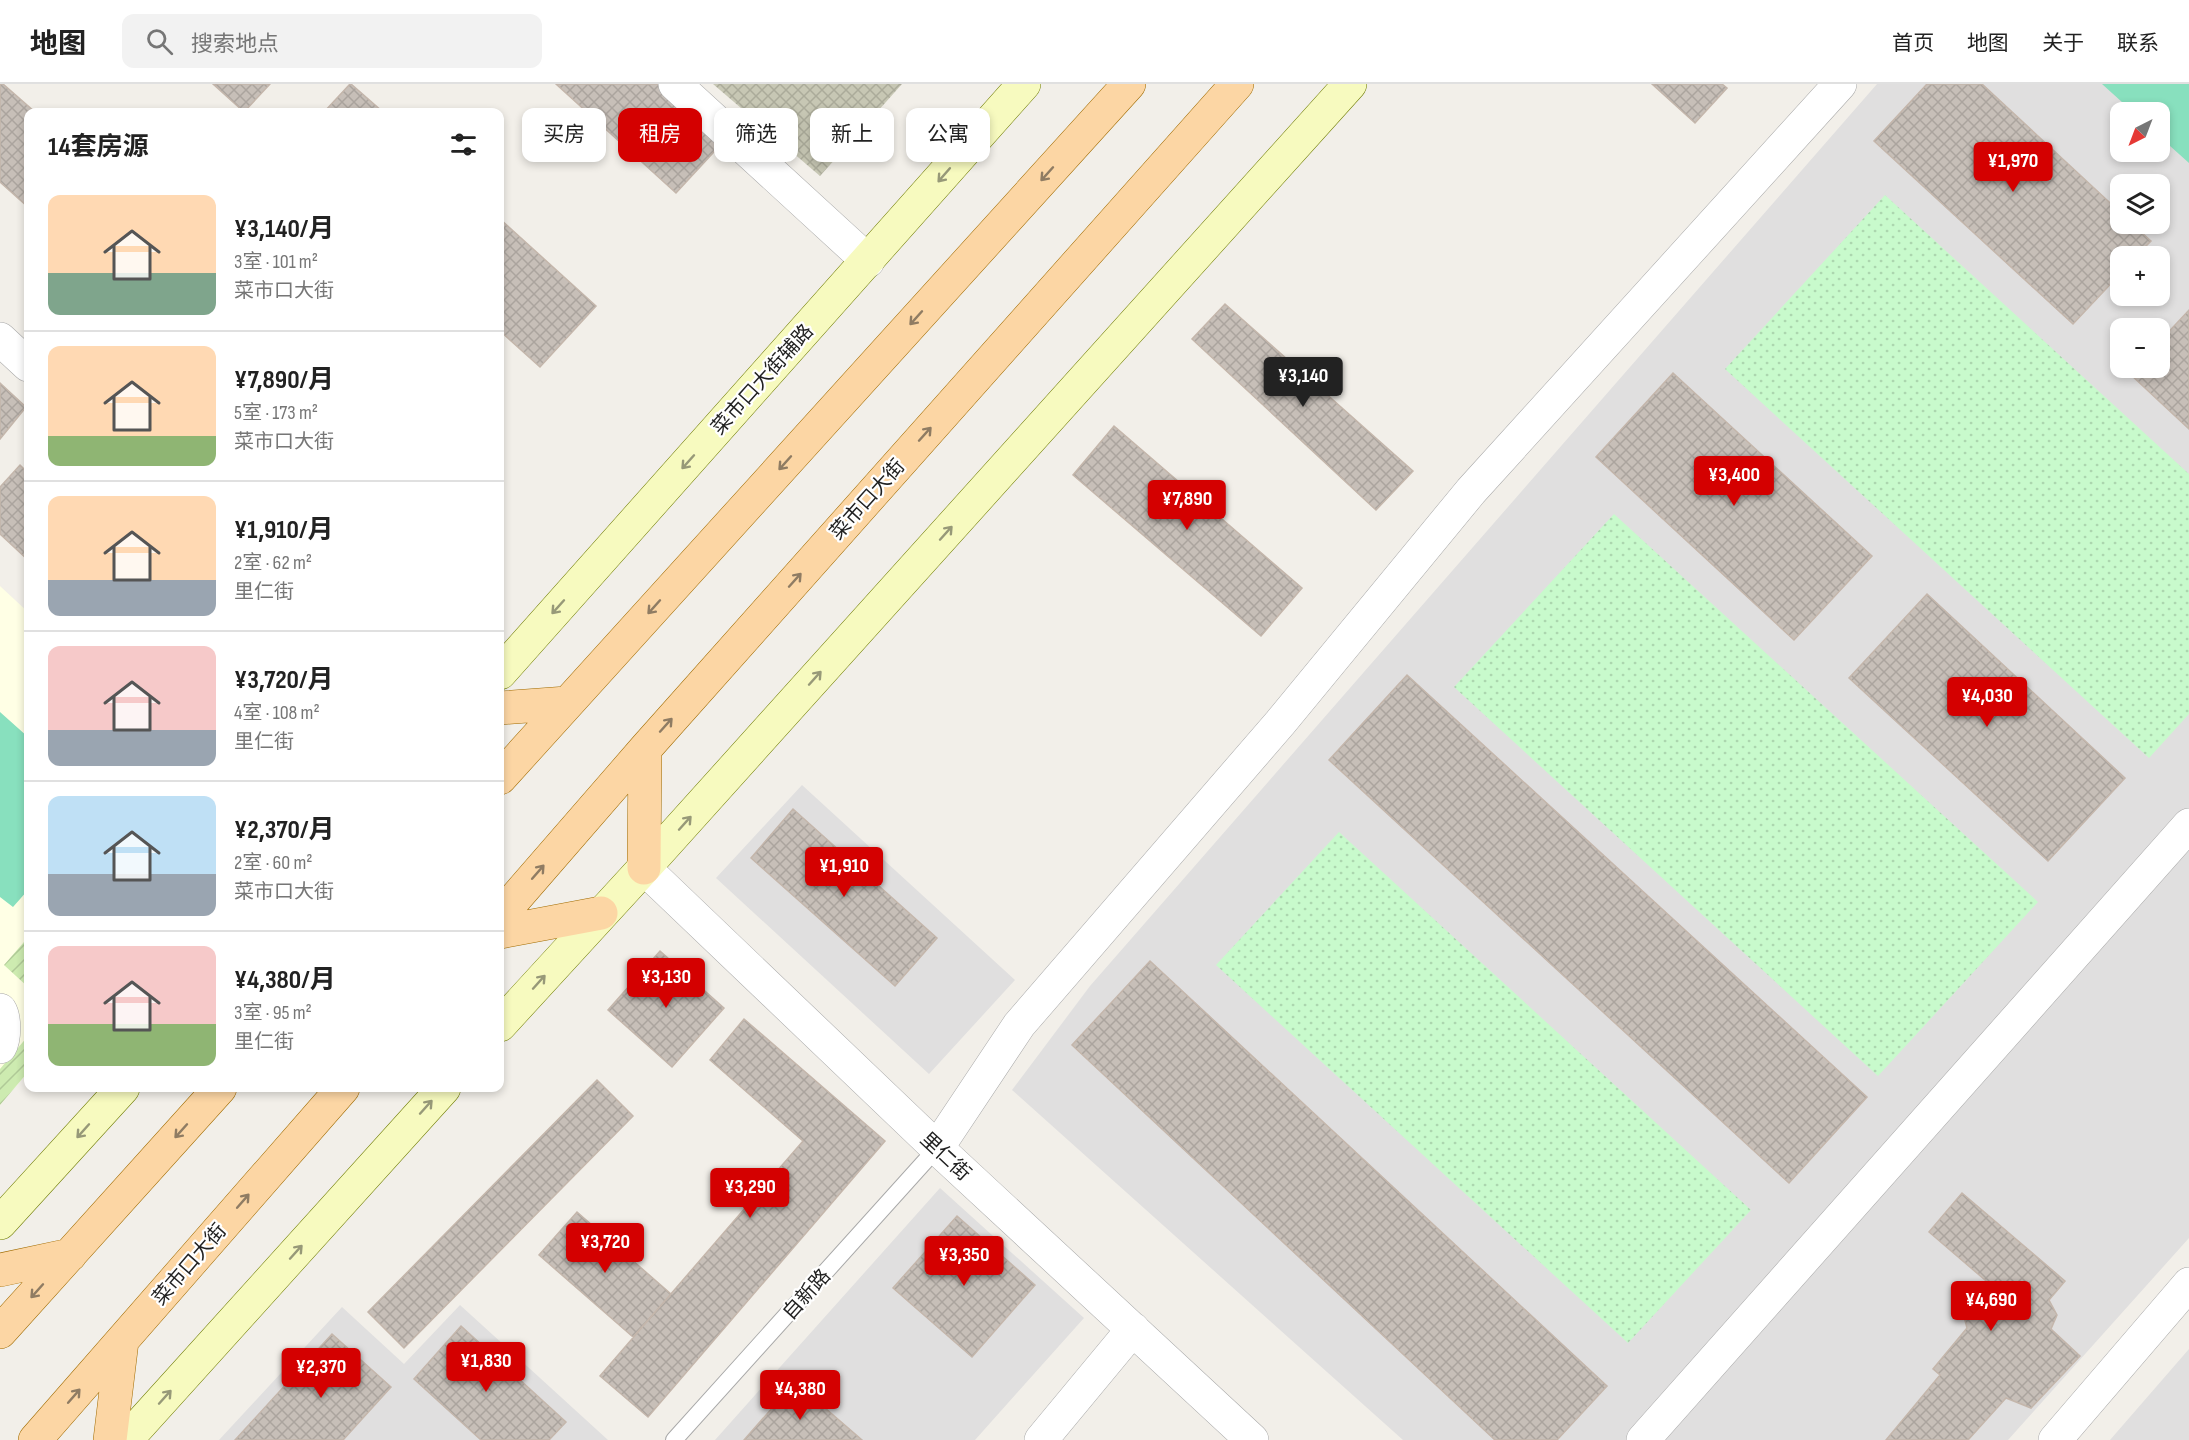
<!DOCTYPE html>
<html lang="zh">
<meta charset="utf-8">
<style>
body{margin:0;font-family:"Sofia Sans Condensed","Noto Sans SC",sans-serif;background:#f2f2f2;color:#222;height:100vh;display:flex;flex-direction:column;font-size:22px;white-space:nowrap}
*{box-sizing:border-box;margin:0}
p{font-size:20px;color:#767676}
.icon{flex:none;width:33px;height:33px;fill:none;stroke:currentColor;stroke-width:2;stroke-linecap:round;stroke-linejoin:round}
.map{position:relative;flex:1;overflow:hidden}
.drawer{position:absolute;left:24px;top:24px;width:480px;height:984px;display:flex;flex-direction:column;background:#fff;border-radius:12px;box-shadow:0 3px 9px #0003}
.drawer>*{flex:none}
.top-card{position:absolute;left:522px;top:24px;width:570px;height:54px;display:flex;gap:12px}
.needle{width:39px;rotate:222deg}
.tools{position:absolute;left:2110px;top:18px;display:grid;gap:12px}
.tools a{display:grid;place-items:center;width:60px;height:60px;border-radius:12px;background:#fff;box-shadow:0 3px 9px #0003;font-size:30px}
.price{position:absolute;translate:-50% -51px;padding:0 14px;border-radius:6px;background:#d40000;color:#fff;font-size:20px;line-height:39px;filter:drop-shadow(0 2px 3px #0008)}
.price::after{content:'';position:absolute;left:50%;top:36px;width:18px;height:14px;margin-left:-9px;background:inherit;clip-path:polygon(0 0,100% 0,50% 100%)}
.price.current{background:#222;color:#fff}
ul{padding:0;list-style:none}
li{display:flex;align-items:center;gap:18px;height:150px;padding:0 24px}
li+li{border-top:2px solid #e0e0e0}
li span{display:grid;place-items:center;flex:none;width:168px;height:120px;border-radius:12px;color:#555}
li>.icon{margin-inline-start:auto}
span .icon{width:72px;height:72px;fill:#fffc;stroke-width:1}
li b{font-size:26px}
h2{display:flex;justify-content:space-between;align-items:center;height:72px;padding:0 24px;font-size:26px}
.tag{padding:0 21px;border-radius:12px;background:#fff;box-shadow:0 3px 9px #0003;font-size:21px;line-height:54px}
.tag.current{background:#d40000;color:#fff}
header{display:flex;align-items:center;gap:36px;box-sizing:border-box;height:84px;padding:0 30px;background:#fff;border-bottom:2px solid #e0e0e0}
header strong{font-size:28px}
nav{display:flex;gap:33px;margin-inline-start:auto;font-size:21px}
.search{width:420px;height:54px;background:#f2f2f2;display:flex;align-items:center;gap:15px;box-sizing:border-box;padding:0 21px;border-radius:12px;color:#767676;font-size:22px}
.map>svg:first-child{display:block}
.residential{fill:#e0dfdf;fill-rule:evenodd}
.education{fill:#ffffe5}
.construction{fill:url(#construction-cross-hatch)}
.park{fill:url(#park-dots)}
.garden{fill:url(#garden-furrows)}
.pitch{fill:#88e0be}
.building{fill:url(#building-cross-hatch);stroke:#c4b6ab;stroke-width:1.5}
.lines{fill:none;stroke-linecap:round;stroke-linejoin:round}
.lane-casing{stroke:#a9a9a9;stroke-width:18}
.street-casing{stroke:#a9a9a9;stroke-width:34}
.secondary-casing{stroke:#707d05;stroke-width:34}
.primary-casing{stroke:#a06b00;stroke-width:34}
.lane{stroke:#fff;stroke-width:16}
.street{stroke:#fff;stroke-width:33}
.secondary{stroke:#f7fabf;stroke-width:33}
.primary{stroke:#fcd6a4;stroke-width:33}
.oneway{stroke:#8f7c63}
.oneway2{stroke:#979978}
.labels{text-anchor:middle;stroke-width:4.5;stroke-linejoin:round;paint-order:stroke}
.street-label{font-size:20px;fill:#222;stroke:#fff}
</style>
<header>
<strong>地图</strong>
<div class="search"><svg class="icon" aria-label="search" viewBox="0 0 24 24"><circle cx="10" cy="10" r="6"/><path d="M15 15l6 6"/></svg>搜索地点</div>
<nav><a>首页</a><a>地图</a><a>关于</a><a>联系</a></nav>
</header>
<div class="map">
<svg width="2189" height="1356" viewBox="0 0 2189 1356">
<defs>
<pattern id="construction-cross-hatch" width="8" height="8" patternUnits="userSpaceOnUse" patternTransform="scale(1.5)"><rect width="8" height="8" fill="#c7c7b4"/><path d="M0 0l8 8M0 8l8-8" fill="none" stroke="#abab9a"/></pattern>
<pattern id="park-dots" width="8" height="8" patternUnits="userSpaceOnUse" patternTransform="scale(1.5)"><rect width="8" height="8" fill="#c8facc"/><path d="M2 2h.1M6 6h.1" fill="none" stroke="#acd6af" stroke-width="1.8" stroke-linecap="round"/></pattern>
<pattern id="garden-furrows" width="10" height="10" patternUnits="userSpaceOnUse" patternTransform="scale(1.5)"><rect width="10" height="10" fill="#cdebb0"/><path d="M-1 1l2-2M0 10L10 0M9 11l2-2" fill="none" stroke="#b0c997"/></pattern>
<pattern id="building-cross-hatch" width="8" height="8" patternUnits="userSpaceOnUse" patternTransform="scale(1.5)"><rect width="8" height="8" fill="#c7bfb8"/><path d="M0 0l8 8M0 8l8-8" fill="none" stroke="#aba49e"/></pattern>
</defs>
<rect width="100%" height="100%" fill="#f2efe9"/>
<path class="residential" d="M1877,0H2189V1154L2008,1356H1403L1012,1006L1090,902ZM2121,28H2160V68H2121ZM2121,100H2160V140H2121ZM2121,172H2160V212H2121ZM2121,244H2160V284H2121Z
M802,701L1015,896L929,990L716,794Z
M940,1104L1084,1234L975,1356H715Z
M460,1221L608,1356H219L342,1223L404,1280Z
M2189,1265V1356H2110Z"/>
<path class="education" d="M0,502L28,528V988L0,1021Z"/>
<path class="construction" d="M713,0H902L820,92Z"/>
<path class="park" d="M1885,111L2189,390V630L2149,674L1725,285Z
M1614,430L2038,818L1878,992L1454,603Z
M1339,748L1751,1126L1628,1259L1216,881Z"/>
<path class="garden" d="M24,858L28,862V903L4,881Z
M28,952V988L0,1021V985Z"/>
<path class="pitch" d="M2102,0H2189V79L2160,53V28H2133Z
M0,628L28,653V806L13,823L0,813Z"/>
<path class="building" d="M0,0H3L35,28H28V123L0,98Z
M213,0H270L244,28Z
M350,0H351L383,28H324Z
M556,0H661L724,57L676,109Z
M1652,0H1722L1727,4L1695,39Z
M1927,0H1982L2121,129V140H2132L2151,157L2136,172H2121V189L2073,240L1874,57Z
M500,135L596,222L540,283L500,247Z
M1225,220L1413,387L1376,426L1192,255Z
M2189,226V345L2130,290L2136,284H2160V257Z
M1673,289L1872,472L1794,556L1596,373Z
M0,299L26,323L0,355Z
M1114,342L1302,504L1261,552L1073,391Z
M20,381L28,389V476L0,450V403Z
M1927,510L2125,694L2048,777L1849,594Z
M1407,591L1867,1013L1789,1099L1329,676Z
M793,725L937,854L895,902L751,774Z
M660,867L724,924L672,983L608,926Z
M1150,877L1607,1302L1557,1356H1495L1072,961Z
M744,935L885,1057L648,1333L600,1292L803,1057L710,976Z
M597,996L633,1032L404,1264L368,1228Z
M1962,1109L2065,1197L2049,1216L2057,1231L2051,1245L2080,1272L2031,1324L2006,1314L1968,1356H1886L1940,1291L1933,1285L1967,1244L1961,1221L1970,1202H1992L1929,1148Z
M577,1128L671,1210L633,1253L539,1171Z
M957,1132L1035,1201L972,1273L893,1204Z
M461,1242L566,1338L549,1356H481L414,1295Z
M332,1250L391,1303L343,1356H235Z
M795,1298L862,1356H744Z"/>
<g class="lines">
<defs>
<path id="lane" d="M674,1356L937,1064"/>
<path id="street" d="M675,0L868,177
M0,255L28,281
M644,784L937,1064L1252,1356
M0,926C5,934 5,954 0,963
M937,1064L1019,941L1280,639L1471,407L1840,0
M1041,1356L1133,1245
M1643,1356L2189,741
M2055,1356L2189,1200"/>
<path id="secondary" d="M500,589L1024,0
M500,941L644,784L1350,0
M0,1139L123,1004
M126,1356L444,1004"/>
<path id="primary" d="M500,624L567,619
M500,694L1129,0
M644,784L645,665
M500,832L645,665L1237,0
M500,848L601,829
M0,1186L70,1171
M0,1248L220,1004
M35,1356L343,1004
M110,1356L122,1257"/>
</defs>
<use href="#lane" class="lane-casing"/>
<use href="#street" class="street-casing"/>
<use href="#secondary" class="secondary-casing"/>
<use href="#primary" class="primary-casing"/>
<use href="#lane" class="lane"/>
<use href="#street" class="street"/>
<use href="#secondary" class="secondary"/>
<use href="#primary" class="primary"/>
</g>
<defs><path id="oneway-shaft" d="M-6 0H5M1.5-3L5.5 0L1.5 3" fill="none" stroke-width="1.6" stroke-linecap="round" stroke-linejoin="round" transform="scale(1.5)"/></defs>
<g class="oneway">
<use href="#oneway-shaft" transform="translate(1047 90) rotate(132)"/>
<use href="#oneway-shaft" transform="translate(916 234) rotate(132)"/>
<use href="#oneway-shaft" transform="translate(925 350) rotate(-48)"/>
<use href="#oneway-shaft" transform="translate(785 379) rotate(132)"/>
<use href="#oneway-shaft" transform="translate(795 496) rotate(-48)"/>
<use href="#oneway-shaft" transform="translate(654 523) rotate(132)"/>
<use href="#oneway-shaft" transform="translate(666 641) rotate(-48)"/>
<use href="#oneway-shaft" transform="translate(538 788) rotate(-49)"/>
<use href="#oneway-shaft" transform="translate(181 1047) rotate(132)"/>
<use href="#oneway-shaft" transform="translate(243 1117) rotate(-49)"/>
<use href="#oneway-shaft" transform="translate(37 1207) rotate(132)"/>
<use href="#oneway-shaft" transform="translate(74 1312) rotate(-49)"/>
</g>
<g class="oneway2">
<use href="#oneway-shaft" transform="translate(944 91) rotate(131)"/>
<use href="#oneway-shaft" transform="translate(688 378) rotate(132)"/>
<use href="#oneway-shaft" transform="translate(946 449) rotate(-48)"/>
<use href="#oneway-shaft" transform="translate(558 523) rotate(132)"/>
<use href="#oneway-shaft" transform="translate(815 594) rotate(-48)"/>
<use href="#oneway-shaft" transform="translate(685 739) rotate(-48)"/>
<use href="#oneway-shaft" transform="translate(539 898) rotate(-48)"/>
<use href="#oneway-shaft" transform="translate(426 1023) rotate(-48)"/>
<use href="#oneway-shaft" transform="translate(83 1047) rotate(132)"/>
<use href="#oneway-shaft" transform="translate(296 1168) rotate(-48)"/>
<use href="#oneway-shaft" transform="translate(165 1313) rotate(-48)"/>
</g>
<g class="labels">
<g class="street-label">
<text transform="translate(762 295) rotate(-48)" y="7">菜市口大街辅路</text>
<text transform="translate(867 415) rotate(-48)" y="7">菜市口大街</text>
<text transform="translate(946 1072) rotate(43)" y="7">里仁街</text>
<text transform="translate(189 1180) rotate(-49)" y="7">菜市口大街</text>
<text transform="translate(806 1210) rotate(-48)" y="7">自新路</text>
</g>
</g>
</svg>
<div class="tools">
<a><svg class="needle" viewBox="-14 -14 28 28"><path d="M0-13l5 13h-10z" fill="#e53935"/><path d="M0 13l5-13h-10z" fill="#767676"/></svg></a>
<a><svg class="icon" aria-label="layers" viewBox="0 0 24 24"><path d="M12 4l9 5-9 5-9-5zM3 14l9 5 9-5"/></svg></a>
<a>+</a>
<a>−</a>
</div>
<b class="price" style="left:2013px;top:109px">¥1,970</b>
<b class="price current" style="left:1303px;top:324px">¥3,140</b>
<b class="price" style="left:1734px;top:423px">¥3,400</b>
<b class="price" style="left:1187px;top:447px">¥7,890</b>
<b class="price" style="left:1987px;top:644px">¥4,030</b>
<b class="price" style="left:844px;top:814px">¥1,910</b>
<b class="price" style="left:666px;top:925px">¥3,130</b>
<b class="price" style="left:750px;top:1135px">¥3,290</b>
<b class="price" style="left:605px;top:1190px">¥3,720</b>
<b class="price" style="left:964px;top:1203px">¥3,350</b>
<b class="price" style="left:1991px;top:1248px">¥4,690</b>
<b class="price" style="left:486px;top:1309px">¥1,830</b>
<b class="price" style="left:321px;top:1315px">¥2,370</b>
<b class="price" style="left:800px;top:1337px">¥4,380</b>
<div class="top-card">
<a class="tag">买房</a>
<a class="tag current">租房</a>
<a class="tag">筛选</a>
<a class="tag">新上</a>
<a class="tag">公寓</a>
</div>
<section class="drawer">
<h2>14套房源<svg class="icon" aria-label="filters" viewBox="0 0 24 24"><path d="M4 7h16M4 17h16"/><circle cx="9" cy="7" r="2"/><circle cx="15" cy="17" r="2"/></svg></h2>
<ul>
<li><span style="background:linear-gradient(#ffd9b3 65%,#7fa58c 0)"><svg class="icon" aria-label="home" viewBox="0 0 24 24"><path d="M3 11l9-7 9 7M6 9v11h12V9"/></svg></span><div><b>¥3,140/月</b><p>3室 · 101 m²</p><p>菜市口大街</p></div></li>
<li><span style="background:linear-gradient(#ffd9b3 75%,#8fb573 0)"><svg class="icon" aria-label="home" viewBox="0 0 24 24"><path d="M3 11l9-7 9 7M6 9v11h12V9"/></svg></span><div><b>¥7,890/月</b><p>5室 · 173 m²</p><p>菜市口大街</p></div></li>
<li><span style="background:linear-gradient(#ffd9b3 70%,#9aa5b1 0)"><svg class="icon" aria-label="home" viewBox="0 0 24 24"><path d="M3 11l9-7 9 7M6 9v11h12V9"/></svg></span><div><b>¥1,910/月</b><p>2室 · 62 m²</p><p>里仁街</p></div></li>
<li><span style="background:linear-gradient(#f6c9c9 70%,#9aa5b1 0)"><svg class="icon" aria-label="home" viewBox="0 0 24 24"><path d="M3 11l9-7 9 7M6 9v11h12V9"/></svg></span><div><b>¥3,720/月</b><p>4室 · 108 m²</p><p>里仁街</p></div></li>
<li><span style="background:linear-gradient(#bfe0f5 65%,#9aa5b1 0)"><svg class="icon" aria-label="home" viewBox="0 0 24 24"><path d="M3 11l9-7 9 7M6 9v11h12V9"/></svg></span><div><b>¥2,370/月</b><p>2室 · 60 m²</p><p>菜市口大街</p></div></li>
<li><span style="background:linear-gradient(#f6c9c9 65%,#8fb573 0)"><svg class="icon" aria-label="home" viewBox="0 0 24 24"><path d="M3 11l9-7 9 7M6 9v11h12V9"/></svg></span><div><b>¥4,380/月</b><p>3室 · 95 m²</p><p>里仁街</p></div></li>
</ul>
</section>
</div>
